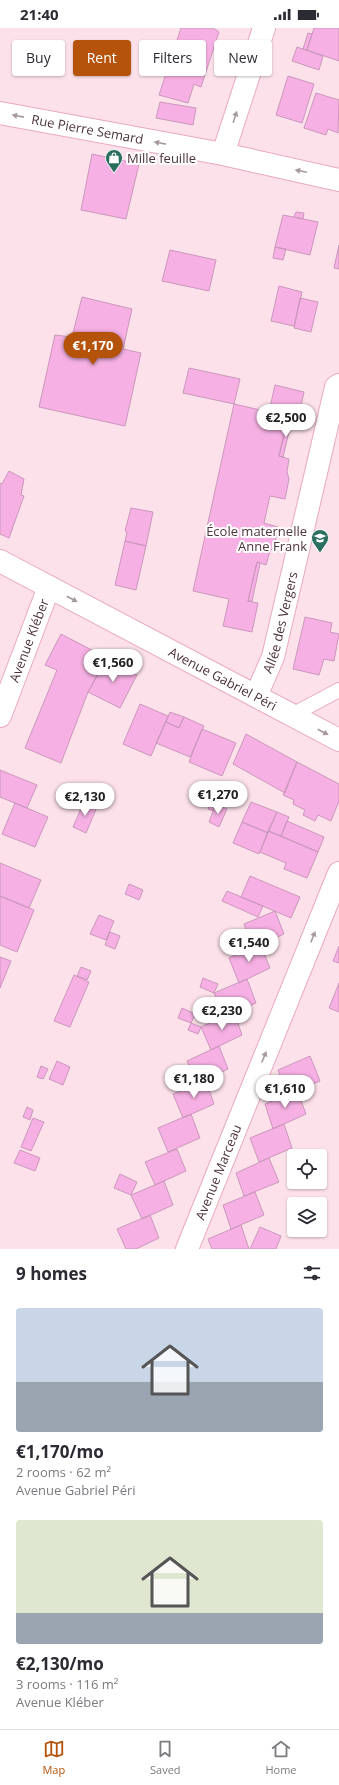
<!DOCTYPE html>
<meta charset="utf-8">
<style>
body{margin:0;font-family:"Open Sans",sans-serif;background:#f2f2f3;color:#2b2b33;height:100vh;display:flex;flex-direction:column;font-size:15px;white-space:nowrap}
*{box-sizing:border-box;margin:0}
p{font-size:13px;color:#7c7c81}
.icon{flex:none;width:22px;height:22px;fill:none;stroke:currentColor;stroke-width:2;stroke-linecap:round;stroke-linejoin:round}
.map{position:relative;height:1221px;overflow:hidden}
.sheet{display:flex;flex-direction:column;background:#fff;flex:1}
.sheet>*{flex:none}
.top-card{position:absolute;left:12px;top:12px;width:315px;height:36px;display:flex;gap:8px}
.tools{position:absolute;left:287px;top:1121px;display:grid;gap:8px}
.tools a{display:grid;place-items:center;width:40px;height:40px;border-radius:4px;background:#fff;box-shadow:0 1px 3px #0004;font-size:20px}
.price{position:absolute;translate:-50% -34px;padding:0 9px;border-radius:14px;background:#fff;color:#222;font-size:13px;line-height:26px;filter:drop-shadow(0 1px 2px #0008)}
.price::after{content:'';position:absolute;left:50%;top:24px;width:12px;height:9px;margin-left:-6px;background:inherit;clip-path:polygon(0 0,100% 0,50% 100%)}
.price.current{background:#b45309;color:#fff}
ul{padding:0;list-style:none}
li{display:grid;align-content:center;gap:8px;height:212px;padding:0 16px}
li span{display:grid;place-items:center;height:124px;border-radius:4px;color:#555}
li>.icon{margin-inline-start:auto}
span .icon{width:72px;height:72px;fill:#fffc;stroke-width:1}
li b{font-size:17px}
h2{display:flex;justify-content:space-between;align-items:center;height:48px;padding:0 16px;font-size:17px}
.chip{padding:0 14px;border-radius:4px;background:#fff;box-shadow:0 1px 3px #0004;font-size:14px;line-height:36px}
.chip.current{background:#b45309;color:#fff}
.status{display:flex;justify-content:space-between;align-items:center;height:28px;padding:0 20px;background:#fff;direction:ltr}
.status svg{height:11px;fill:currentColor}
.dock{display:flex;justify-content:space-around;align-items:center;height:56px;border-top:1px solid #e1e1e2;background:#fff;font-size:11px;color:#7c7c81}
.dock a{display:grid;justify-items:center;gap:2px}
.dock .current{color:#b45309}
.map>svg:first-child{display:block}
.building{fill:#f6b0e3;stroke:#cb97bc}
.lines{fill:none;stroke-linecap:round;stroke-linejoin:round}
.lane-casing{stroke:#e9a9be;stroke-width:16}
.street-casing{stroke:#e9a9be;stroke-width:24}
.lane{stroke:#fff;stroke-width:14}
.street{stroke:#fff;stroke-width:22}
.oneway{fill:#a6999d}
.labels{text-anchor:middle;stroke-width:4;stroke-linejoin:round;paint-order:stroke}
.street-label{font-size:13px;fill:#4d333b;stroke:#fff}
.poi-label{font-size:13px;fill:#4d333b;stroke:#fff;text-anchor:start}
</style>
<div class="status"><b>21:40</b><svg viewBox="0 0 49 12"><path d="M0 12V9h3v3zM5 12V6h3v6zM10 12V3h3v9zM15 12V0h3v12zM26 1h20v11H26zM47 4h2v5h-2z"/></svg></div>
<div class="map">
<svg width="339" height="1221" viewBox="0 0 339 1221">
<rect width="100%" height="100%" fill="#fde1ea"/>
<path class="building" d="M181,0H213L219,4L201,59L194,56L188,75L159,67Z
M314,0H339V33L307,22Z
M308,5L312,6L307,22L303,21Z
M297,19L323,28L319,42L292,33Z
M288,48L314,56L302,95L276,87Z
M316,65L339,72L338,105L328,101L326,107L304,100Z
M160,74L196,80L193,97L156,90Z
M92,126L139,136L126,191L81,182Z
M296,184L304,185L303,191L294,189Z
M283,187L318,194L310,227L275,219Z
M339,217V241L334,240Z
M275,219L286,221L283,232L273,230Z
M170,222L216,232L209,263L162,253Z
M279,258L302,264L294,298L271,293Z
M82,269L132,281L123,321L141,325L125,398L39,379L55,307L72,309Z
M300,270L318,274L311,304L294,300Z
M189,340L240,351L234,376L183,365Z
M275,357L304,364L298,392L288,390L279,428L289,431L287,444L289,451L285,471L270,468L264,495L278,499L274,519L270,523L266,537L257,534L248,573L258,575L252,604L223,598L229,571L193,563L234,376L269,384Z
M288,390L292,391L283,429L279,428Z
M9,443L24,451L21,467L24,468L9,510L0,506V455L2,456Z
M131,480L153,484L146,518L125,513L127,504L125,503Z
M125,513L146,518L136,562L115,557Z
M257,534L260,536L252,573H248Z
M305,589L332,595L330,604L339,606L334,633L324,631L319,647L293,641Z
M61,606L107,630L88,664L61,735L25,720L57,642L45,637Z
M107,630L137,647L120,680L88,664Z
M140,676L168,688L151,728L123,716Z
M170,684L184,689L179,700L166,694Z
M184,689L204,698L190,729L156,715L166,694L179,700Z
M202,701L236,715L222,748L189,734Z
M246,706L297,734L285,765L233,736Z
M297,734L339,756V773L331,793L318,787L315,793L303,787L305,782L293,776L294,772L283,767Z
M0,742L37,757L27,780L0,769Z
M218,758L223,761L213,783L208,781Z
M223,761L230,763L224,779L216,776Z
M84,774L97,779L86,805L73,799Z
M251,774L277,784L268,805L242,794Z
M15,775L48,789L35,819L2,806Z
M216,776L227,781L219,799L209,794Z
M277,784L289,789L281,808L268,803Z
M287,793L324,809L318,824L281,808Z
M242,794L268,805L259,826L233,815Z
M268,803L318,824L307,850L284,841L286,835L260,824Z
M0,835L41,852L29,880L0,868Z
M250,848L300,869L291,890L241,869Z
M129,856L143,862L139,872L125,866Z
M227,863L263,878L258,889L222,873Z
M0,868L34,882L17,924L0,917Z
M275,883L284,906L253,920L244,896Z
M99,887L114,893L106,912L90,906Z
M110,904L120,908L115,921L105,917Z
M260,916L270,940L239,955L229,930Z
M339,918V935L333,933Z
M0,929L11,933L0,960Z
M81,939L91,943L87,952L77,948Z
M74,947L89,954L70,999L54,993Z
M203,950L218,956L214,965L200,959Z
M247,951L256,975L225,988L214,965Z
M339,955V984L329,980Z
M182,980L195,986L191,995L178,990Z
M234,984L242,1007L211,1022L201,999Z
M191,995L201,999L198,1006L188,1002Z
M219,1018L228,1041L197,1056L187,1033Z
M310,1028L320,1053L287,1067L278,1042Z
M57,1033L70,1039L63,1057L49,1051Z
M41,1038L48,1041L43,1051L37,1049Z
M206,1053L214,1076L183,1090L173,1066Z
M297,1062L306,1086L273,1101L265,1076Z
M27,1079L33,1082L30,1092L23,1089Z
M191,1086L200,1110L168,1124L158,1100Z
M33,1090L44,1094L31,1123L21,1119Z
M284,1096L292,1120L259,1134L250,1110Z
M177,1121L186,1143L155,1157L145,1134Z
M20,1122L40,1130L35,1143L14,1135Z
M269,1130L279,1154L244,1168L236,1145Z
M120,1146L137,1154L131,1167L114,1160Z
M164,1153L173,1177L142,1191L131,1167Z
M255,1164L264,1187L231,1201L223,1177Z
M150,1187L159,1210L136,1221H126L117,1201Z
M241,1197L249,1221H212L208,1211Z
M260,1199L281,1208L276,1221H250Z"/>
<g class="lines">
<defs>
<path id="lane" d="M292,687L339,662"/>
<g id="street">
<path id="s1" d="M0,85L223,126L339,152"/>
<path d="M223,126L264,0"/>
<path id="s2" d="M0,533L339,712"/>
<path id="s3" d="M256,668L273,629L336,359L339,357"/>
<path id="s4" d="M0,688L49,559"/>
<path id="s5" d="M187,1221L339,845"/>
</g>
</defs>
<use href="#lane" class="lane-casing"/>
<use href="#street" class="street-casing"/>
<use href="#lane" class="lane"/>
<use href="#street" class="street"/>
</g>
<defs><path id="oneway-solid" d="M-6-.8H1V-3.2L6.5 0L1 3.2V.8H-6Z"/></defs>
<g class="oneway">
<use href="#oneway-solid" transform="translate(18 88) rotate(-169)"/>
<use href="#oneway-solid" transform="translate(235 89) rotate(-72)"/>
<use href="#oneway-solid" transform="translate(160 115) rotate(-169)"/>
<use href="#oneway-solid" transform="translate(301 143) rotate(-168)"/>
<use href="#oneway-solid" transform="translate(72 571) rotate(28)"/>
<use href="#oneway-solid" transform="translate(323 704) rotate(28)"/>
<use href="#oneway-solid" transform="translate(313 909) rotate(-68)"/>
<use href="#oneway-solid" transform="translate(264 1029) rotate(-68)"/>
</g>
<defs>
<symbol id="shop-pin" viewBox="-11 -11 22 30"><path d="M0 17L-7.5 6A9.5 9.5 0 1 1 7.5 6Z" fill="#2a6e60" stroke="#fff"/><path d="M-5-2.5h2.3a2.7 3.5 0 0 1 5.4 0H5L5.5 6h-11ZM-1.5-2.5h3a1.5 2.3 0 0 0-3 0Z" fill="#fff"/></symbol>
<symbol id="school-pin" viewBox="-11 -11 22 30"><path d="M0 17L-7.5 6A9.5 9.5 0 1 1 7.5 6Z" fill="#2a6e60" stroke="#fff"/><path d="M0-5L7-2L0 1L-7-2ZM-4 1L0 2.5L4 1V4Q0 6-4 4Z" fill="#fff"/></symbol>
</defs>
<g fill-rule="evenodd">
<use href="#shop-pin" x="104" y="120" width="20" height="27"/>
<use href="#school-pin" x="310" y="500" width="20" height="27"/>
</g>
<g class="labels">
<g class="street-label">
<text dy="5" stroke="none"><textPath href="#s1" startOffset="89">Rue Pierre Semard</textPath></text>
<text dy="5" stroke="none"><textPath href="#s3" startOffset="78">Allée des Vergers</textPath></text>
<text dy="5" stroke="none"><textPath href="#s4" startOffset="81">Avenue Kléber</textPath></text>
<text dy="5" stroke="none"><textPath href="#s2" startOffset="252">Avenue Gabriel Péri</textPath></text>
<text dy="5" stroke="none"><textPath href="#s5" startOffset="83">Avenue Marceau</textPath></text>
</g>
<g class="poi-label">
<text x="127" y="135">Mille feuille</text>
<text x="307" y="508" text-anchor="end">École maternelle<tspan x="307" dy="15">Anne Frank</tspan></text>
</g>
</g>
</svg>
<div class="tools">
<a><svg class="icon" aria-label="locate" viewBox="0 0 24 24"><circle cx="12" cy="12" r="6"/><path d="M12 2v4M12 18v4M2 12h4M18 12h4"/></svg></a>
<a><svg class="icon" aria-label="layers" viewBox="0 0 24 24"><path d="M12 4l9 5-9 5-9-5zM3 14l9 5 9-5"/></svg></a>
</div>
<b class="price current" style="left:93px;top:338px">€1,170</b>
<b class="price" style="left:286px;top:410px">€2,500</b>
<b class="price" style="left:113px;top:655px">€1,560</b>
<b class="price" style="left:218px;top:787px">€1,270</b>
<b class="price" style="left:85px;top:789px">€2,130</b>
<b class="price" style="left:249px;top:935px">€1,540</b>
<b class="price" style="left:222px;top:1003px">€2,230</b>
<b class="price" style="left:194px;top:1071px">€1,180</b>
<b class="price" style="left:285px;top:1081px">€1,610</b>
<div class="top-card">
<a class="chip">Buy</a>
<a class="chip current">Rent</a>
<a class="chip">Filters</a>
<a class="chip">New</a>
</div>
</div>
<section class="sheet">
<h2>9 homes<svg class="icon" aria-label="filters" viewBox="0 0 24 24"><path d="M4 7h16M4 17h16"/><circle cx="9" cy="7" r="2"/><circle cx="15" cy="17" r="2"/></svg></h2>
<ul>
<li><span style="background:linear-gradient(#c9d6e8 60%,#9aa5b1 0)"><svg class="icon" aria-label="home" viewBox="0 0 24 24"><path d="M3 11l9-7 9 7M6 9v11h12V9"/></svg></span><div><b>€1,170/mo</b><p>2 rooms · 62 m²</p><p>Avenue Gabriel Péri</p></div></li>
<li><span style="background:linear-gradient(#dfe7d0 75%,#9aa5b1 0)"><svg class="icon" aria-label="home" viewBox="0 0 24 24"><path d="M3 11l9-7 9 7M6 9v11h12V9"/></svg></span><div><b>€2,130/mo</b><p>3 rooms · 116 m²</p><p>Avenue Kléber</p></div></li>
</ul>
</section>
<nav class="dock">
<a class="current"><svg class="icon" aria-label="map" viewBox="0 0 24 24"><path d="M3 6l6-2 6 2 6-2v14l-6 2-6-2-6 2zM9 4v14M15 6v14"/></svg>Map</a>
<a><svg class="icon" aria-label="saved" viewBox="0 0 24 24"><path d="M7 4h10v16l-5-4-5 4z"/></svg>Saved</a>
<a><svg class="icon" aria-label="home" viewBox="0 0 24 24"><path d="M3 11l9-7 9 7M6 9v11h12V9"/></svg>Home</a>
</nav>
